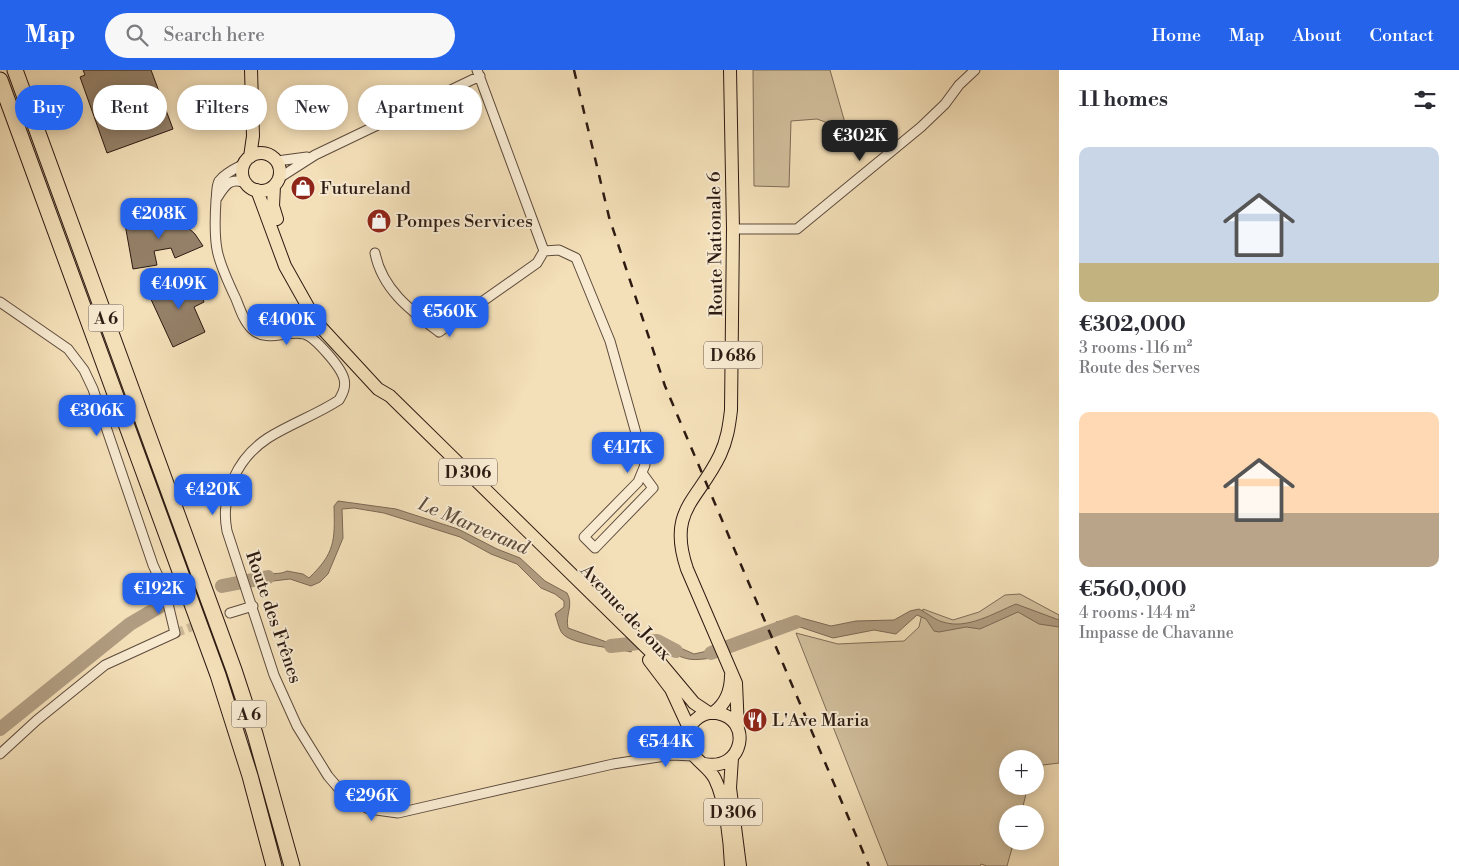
<!DOCTYPE html>
<meta charset="utf-8">
<style>
body{margin:0;font-family:"Libre Bodoni",serif;background:#f7f7f7;color:#2b2b33;height:100vh;display:flex;flex-direction:column;font-size:19px;white-space:nowrap}
*{box-sizing:border-box;margin:0}
p{font-size:16px;color:#7c7c81}
.icon{flex:none;width:28px;height:28px;fill:none;stroke:currentColor;stroke-width:2;stroke-linecap:round;stroke-linejoin:round}
.map{position:relative;flex:1;overflow:hidden}
.details{display:flex;flex-direction:column;background:#fff;width:400px}
.details>*{flex:none}
.top-card{position:absolute;left:15px;top:15px;width:475px;height:45px;display:flex;gap:10px}
.controls{position:absolute;left:999px;top:680px;display:grid;gap:10px}
.controls a{display:grid;place-items:center;width:45px;height:45px;border-radius:50%;background:#fff;box-shadow:0 2px 12px #0003;font-size:25px}
.price{position:absolute;translate:-50% -42px;padding:0 11px;border-radius:10px;background:#2563eb;color:#fff;font-size:16px;line-height:32px;filter:drop-shadow(0 1px 2px #0008)}
.price::after{content:'';position:absolute;left:50%;top:30px;width:15px;height:11px;margin-left:-8px;background:inherit;clip-path:polygon(0 0,100% 0,50% 100%)}
.price.current{background:#222;color:#fff}
ul{padding:0;list-style:none}
li{display:grid;align-content:center;gap:10px;height:265px;padding:0 20px}
li span{display:grid;place-items:center;height:155px;border-radius:10px;color:#555}
li>.icon{margin-inline-start:auto}
span .icon{width:90px;height:90px;fill:#fffc;stroke-width:1}
li b{font-size:21px}
h2{display:flex;justify-content:space-between;align-items:center;height:60px;padding:0 20px;font-size:21px}
.pill{padding:0 18px;border-radius:22px;background:#fff;box-shadow:0 2px 12px #0003;font-size:18px;line-height:45px}
.pill.current{background:#2563eb;color:#fff}
header{display:flex;align-items:center;gap:30px;box-sizing:border-box;height:70px;padding:0 25px;background:#2563eb;color:#fff}
header strong{font-size:24px}
nav{display:flex;gap:28px;margin-inline-start:auto;font-size:18px}
.search{width:350px;height:45px;background:#f7f7f7;display:flex;align-items:center;gap:12px;box-sizing:border-box;padding:0 18px;border-radius:28px;color:#7c7c81;font-size:19px}
main{display:flex;flex:1;min-height:0}
.map>svg:first-child{display:block}
.green{fill:#d1be9c;stroke:#7f6c57}
.water{fill:#b09c80;stroke:#7c6854}
.lines{fill:none;stroke-linecap:round;stroke-linejoin:round}
.river{stroke:#b09c80;stroke-width:14}
.building{fill:#948068;stroke:#2d1a12}
.minor-tunnel{stroke:#cbb897;stroke-width:9;stroke-dasharray:9 4.5;stroke-linecap:butt}
.minor-casing{stroke:#5e4b3c;stroke-width:11}
.primary-casing{stroke:#2d1a12;stroke-width:14}
.motorway-casing{stroke:#2d1a12;stroke-width:17}
.minor{stroke:#f7ead1;stroke-width:9}
.primary{stroke:#f3dfb8;stroke-width:12}
.motorway{stroke:#f3dfb8;stroke-width:15}
.rail{stroke:#2d1a12;stroke-width:2.5;stroke-dasharray:9 9;stroke-linecap:butt}
.labels{text-anchor:middle;stroke-width:4;stroke-linejoin:round;paint-order:stroke}
.shield{fill:#f7ead1;stroke:#6a584b;stroke-width:1}
.shield-label{font-size:16px;font-weight:bold;fill:#2d1a12}
.poi-label{font-size:18px;fill:#2d1a12;stroke:#f7ead1;text-anchor:start}
.street-label{font-size:18px;fill:#2d1a12;stroke:#f7ead1}
.water-label{font-size:19px;font-style:italic;fill:#614e3e;stroke:#f7ead1}
</style>
<header>
<strong>Map</strong>
<div class="search"><svg class="icon" aria-label="search" viewBox="0 0 24 24"><circle cx="10" cy="10" r="6"/><path d="M15 15l6 6"/></svg>Search here</div>
<nav><a>Home</a><a>Map</a><a>About</a><a>Contact</a></nav>
</header>
<main>
<div class="map">
<svg width="1059" height="796" viewBox="0 0 1059 796">
<rect width="100%" height="100%" fill="#f3dfb8"/>
<filter id="stains"><feTurbulence type="fractalNoise" baseFrequency=".004" numOctaves="4"/><feColorMatrix values="0 0 0 0 .2 0 0 0 0 .09 0 0 0 0 .02 0 0 0 .5 -.17"/></filter>
<radialGradient id="worn" r=".72"><stop offset=".6" stop-color="#630" stop-opacity="0"/><stop offset="1" stop-color="#630" stop-opacity=".3"/></radialGradient>
<path class="green" d="M753,0H830L847,60L817,49L791,51L789,117L754,116Z
M1020,524L1059,545V693L1035,696V689H1008V716H1028L1021,744H1008V771H1014L1007,796H987L981,794L980,796H888L796,563L838,574L904,571L919,557L923,539L953,550L979,542L1005,525Z"/>
<path class="water" d="M338,431L396,439L458,459L497,479L520,488L545,511L567,523C574,535 565,545 568,558L612,574L623,570L632,580L631,582C617,578 571,575 562,563C559,559 557,549 555,544L564,537V531L555,524L541,518L517,494L491,484L460,467L384,443L354,438L342,439L343,468L328,504L320,512L311,516L290,509L256,513L250,511C258,499 276,507 287,501L303,504L309,508C335,483 335,471 334,436Z
M1016,534L1059,550V557L1039,554L1018,542L980,559L966,557L939,562L934,561L926,549L917,545L896,564L874,560L833,568L800,557L789,556L780,560L776,552L798,547L831,556L856,551L894,550L910,541L919,539C927,543 935,550 943,552C967,560 994,543 1016,534Z
M660,572H667L694,584L716,579L719,587C690,591 688,592 662,577Z"/>
<g class="lines">
<path class="river" d="M222,516L268,507
M611,576L657,571L676,581
M711,583L796,552
M0,659L130,554L169,531"/>
</g>
<path class="building" d="M83,0H151L173,59L107,83L80,7L85,5Z
M158,149L173,150L184,154L195,164L203,176L175,188L171,178L154,181L157,195L133,199L125,154Z
M193,206L204,232L194,237L205,262L173,277L149,225Z"/>
<g class="lines">
<path class="minor-tunnel" d="M175,563L230,543"/>
<defs>
<path id="minor" d="M477,0L544,181
M277,91L307,87
M244,94C236,98 225,103 219,111C216,117 217,124 216,130C213,177 216,187 236,229C240,239 244,252 252,259C266,273 287,260 304,264C315,267 341,297 344,309C346,317 343,323 339,330C316,345 290,354 268,368C237,388 220,426 227,461L274,605L297,656L328,706L346,727L369,739L398,743L613,694L672,685L693,686
M279,108L315,85L480,6
M217,128C225,115 230,107 246,113
M733,159H797L921,57L945,34L959,15L975,0
M544,181L559,180L576,188L610,271L645,395L638,412L584,467L595,478L653,418L642,403
M375,183C382,219 410,240 439,262L537,193L544,181
M0,232L68,279L84,300L93,319L153,495L165,521L175,563L105,595L37,650L0,684
M230,543L253,536
M651,684L677,673L687,663"/>
<path id="primary" d="M730,0L733,159L731,340C729,357 727,370 720,385C698,431 667,440 687,499L736,613L738,659
M242 102a19 19 0 1 1 38 0a19 19 0 1 1-38 0Z
M250,87L253,66L251,0
M274,116L273,136L277,149
M257,120L285,196L317,253L378,319L390,326L653,584L694,633L709,643
M649,590L671,619L689,658
M713,643C726,634 731,620 731,605
M732,688L730,718L740,796
M704,694C744,702 753,649 717,643C701,641 686,654 687,670C688,688 708,694 715,709C726,732 730,771 731,796"/>
<path id="motorway" d="M15,0L234,600L255,664L292,796
M0,10L218,605L250,706L274,796"/>
</defs>
<use href="#minor" class="minor-casing"/>
<use href="#primary" class="primary-casing"/>
<use href="#motorway" class="motorway-casing"/>
<use href="#minor" class="minor"/>
<use href="#primary" class="primary"/>
<use href="#motorway" class="motorway"/>
<path class="rail" d="M574,0L609,147L665,316L869,796"/>
</g>
<defs>
<symbol id="shop-disc" viewBox="-11 -11 22 22"><circle r="9.5" fill="#8f2418" stroke="#f7ead1"/><path d="M-5-2.5h2.3a2.7 3.5 0 0 1 5.4 0H5L5.5 6h-11ZM-1.5-2.5h3a1.5 2.3 0 0 0-3 0Z" fill="#fff"/></symbol>
<symbol id="restaurant-disc" viewBox="-11 -11 22 22"><circle r="9.5" fill="#8f2418" stroke="#f7ead1"/><path d="M-5-6h1v4h1v-4h1v4h1v-4h1v5L-1.5 .5V6h-2V.5L-5-1ZM5-6V6H3V1.5H1.5Q1.5-4 5-6Z" fill="#fff"/></symbol>
</defs>
<g fill-rule="evenodd">
<use href="#shop-disc" x="289" y="104" width="28" height="28"/>
<use href="#shop-disc" x="365" y="137" width="28" height="28"/>
<use href="#restaurant-disc" x="741" y="636" width="28" height="28"/>
</g>
<g class="labels">
<g class="shield">
<rect x="88.5" y="234.5" width="35" height="27" rx="4"/>
<rect x="704" y="271.5" width="58" height="27" rx="4"/>
<rect x="439" y="388.5" width="58" height="27" rx="4"/>
<rect x="231.5" y="630.5" width="35" height="27" rx="4"/>
<rect x="704" y="728.5" width="58" height="27" rx="4"/>
</g>
<g class="shield-label">
<text x="106" y="254">A 6</text>
<text x="733" y="291">D 686</text>
<text x="468" y="408">D 306</text>
<text x="249" y="650">A 6</text>
<text x="733" y="748">D 306</text>
</g>
<g class="poi-label">
<text x="320" y="124">Futureland</text>
<text x="396" y="157">Pompes Services</text>
<text x="772" y="656">L'Ave Maria</text>
</g>
<g class="street-label">
<text transform="translate(715 174) rotate(-91)" y="6">Route Nationale 6</text>
<text transform="translate(626 542) rotate(47)" y="6">Avenue de Joux</text>
<text transform="translate(274 547) rotate(71)" y="6">Route des Frênes</text>
</g>
<g class="water-label">
<text transform="translate(474 455) rotate(23)" y="7">Le Marverand</text>
</g>
</g>
<rect width="100%" height="100%" filter="url(#stains)"/>
<rect width="100%" height="100%" fill="url(#worn)"/>
</svg>
<div class="controls">
<a>+</a>
<a>−</a>
</div>
<b class="price current" style="left:860px;top:92px">€302K</b>
<b class="price" style="left:159px;top:170px">€208K</b>
<b class="price" style="left:179px;top:240px">€409K</b>
<b class="price" style="left:450px;top:268px">€560K</b>
<b class="price" style="left:287px;top:276px">€400K</b>
<b class="price" style="left:97px;top:367px">€306K</b>
<b class="price" style="left:628px;top:404px">€417K</b>
<b class="price" style="left:213px;top:446px">€420K</b>
<b class="price" style="left:159px;top:545px">€192K</b>
<b class="price" style="left:666px;top:698px">€544K</b>
<b class="price" style="left:372px;top:752px">€296K</b>
<div class="top-card">
<a class="pill current">Buy</a>
<a class="pill">Rent</a>
<a class="pill">Filters</a>
<a class="pill">New</a>
<a class="pill">Apartment</a>
</div>
</div>
<section class="details">
<h2>11 homes<svg class="icon" aria-label="filters" viewBox="0 0 24 24"><path d="M4 7h16M4 17h16"/><circle cx="9" cy="7" r="2"/><circle cx="15" cy="17" r="2"/></svg></h2>
<ul>
<li><span style="background:linear-gradient(#c9d6e8 75%,#c2b280 0)"><svg class="icon" aria-label="home" viewBox="0 0 24 24"><path d="M3 11l9-7 9 7M6 9v11h12V9"/></svg></span><div><b>€302,000</b><p>3 rooms · 116 m²</p><p>Route des Serves</p></div></li>
<li><span style="background:linear-gradient(#ffd9b3 65%,#b9a48a 0)"><svg class="icon" aria-label="home" viewBox="0 0 24 24"><path d="M3 11l9-7 9 7M6 9v11h12V9"/></svg></span><div><b>€560,000</b><p>4 rooms · 144 m²</p><p>Impasse de Chavanne</p></div></li>
</ul>
</section>
</main>
